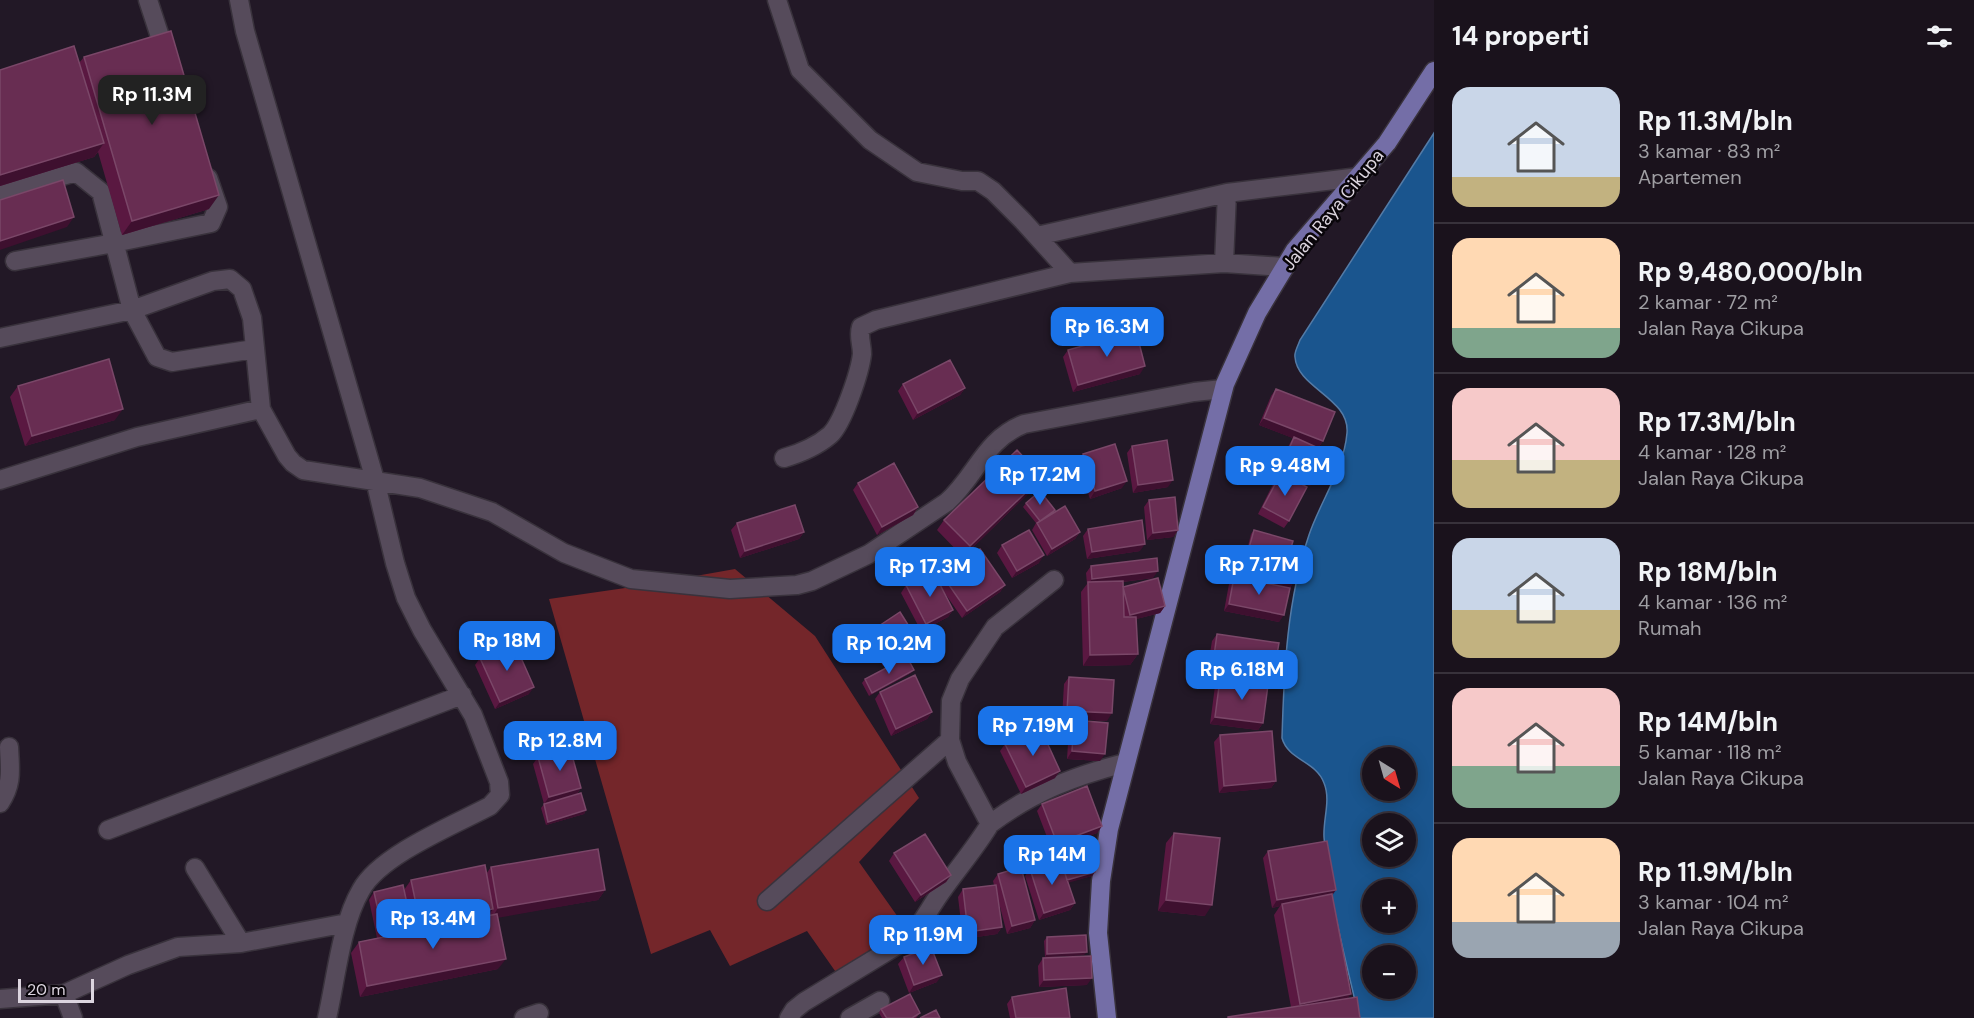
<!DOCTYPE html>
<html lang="id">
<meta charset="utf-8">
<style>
body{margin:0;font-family:"DM Sans",sans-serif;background:#272029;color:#f1f3f6;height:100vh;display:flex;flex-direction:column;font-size:22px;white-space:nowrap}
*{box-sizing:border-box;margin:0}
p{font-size:20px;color:#9f9ea3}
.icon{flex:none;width:33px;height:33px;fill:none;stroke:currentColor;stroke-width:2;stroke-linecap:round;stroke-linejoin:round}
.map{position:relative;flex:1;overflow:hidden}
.panel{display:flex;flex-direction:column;background:#1a121c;width:540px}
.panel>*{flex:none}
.needle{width:39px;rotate:143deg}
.tools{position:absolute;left:1362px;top:747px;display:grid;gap:12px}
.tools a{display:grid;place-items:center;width:54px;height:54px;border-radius:50%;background:#1a121c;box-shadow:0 3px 15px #0003,0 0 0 2px #38323b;font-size:30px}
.scale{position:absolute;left:18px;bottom:15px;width:76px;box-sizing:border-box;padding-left:6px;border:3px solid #dcd5df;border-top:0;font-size:16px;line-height:21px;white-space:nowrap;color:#dcd5df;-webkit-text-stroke:4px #09050a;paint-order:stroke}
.price{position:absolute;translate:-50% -51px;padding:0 14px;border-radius:12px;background:#1a73e8;color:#fff;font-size:20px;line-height:39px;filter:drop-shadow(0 2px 3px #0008)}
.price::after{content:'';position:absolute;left:50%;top:36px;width:18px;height:14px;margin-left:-9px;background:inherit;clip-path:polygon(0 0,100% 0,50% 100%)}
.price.active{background:#222;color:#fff}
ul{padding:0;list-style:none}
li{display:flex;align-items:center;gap:18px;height:150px;padding:0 18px}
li+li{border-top:2px solid #38323b}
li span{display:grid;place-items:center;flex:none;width:168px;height:120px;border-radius:18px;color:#555}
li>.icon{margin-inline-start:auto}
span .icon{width:72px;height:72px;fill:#fffc;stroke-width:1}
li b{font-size:26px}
h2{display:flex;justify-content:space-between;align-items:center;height:72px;padding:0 18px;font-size:26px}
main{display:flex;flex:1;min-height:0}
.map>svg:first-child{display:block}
.forest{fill:#74262a}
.water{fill:#1a558e;stroke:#547ba6;stroke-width:1.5;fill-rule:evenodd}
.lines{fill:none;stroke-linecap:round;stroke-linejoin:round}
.minor-casing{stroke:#39323c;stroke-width:21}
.major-casing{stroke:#39323c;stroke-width:21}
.minor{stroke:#564b5b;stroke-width:18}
.major{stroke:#746ea7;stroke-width:18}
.wall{fill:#5a1841}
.shaded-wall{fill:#3e102f}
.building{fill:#682d52;stroke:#7a4768;stroke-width:1.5}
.labels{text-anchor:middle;stroke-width:5;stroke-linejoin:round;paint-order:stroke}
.street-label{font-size:18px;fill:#dcd5df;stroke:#09050a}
</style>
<main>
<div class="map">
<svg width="1434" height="1018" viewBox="0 0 1434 1018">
<rect width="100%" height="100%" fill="#221826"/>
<path class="forest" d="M735,569L815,636L919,798L859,862L905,927L840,978L807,931L730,966L710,930L651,954L549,599L639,586Z"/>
<path class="water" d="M1434,133V1018H1359C1346,960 1328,896 1324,837C1323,819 1331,800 1324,783C1316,761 1288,760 1282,738C1284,669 1287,600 1309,535C1320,502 1344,469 1347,433C1350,398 1297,388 1295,357C1294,352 1298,346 1300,340ZM1372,758H1406V790H1372ZM1372,824H1406V856H1372ZM1372,890H1406V922H1372ZM1372,956H1406V988H1372Z"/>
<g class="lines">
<defs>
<path id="minor" d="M148,0L167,58
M239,0L245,31L375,480L395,563L406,598L422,630L473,715L499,782L500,795L490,806C454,825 380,855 361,890C341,924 336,979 327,1018
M777,0L800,70L870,140L917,172L962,181H978L993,191L1023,221L1070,273
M1227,193L1359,177
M0,194L76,172L101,192L132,310L157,357L172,362L254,349
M1037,236L1227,193L1224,263
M15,261L114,243L211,223L218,207L208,178
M0,338L132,310L213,281L230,279L242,289L252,318L261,409L287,456L293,463L303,470L420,488L492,512L564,553L631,579L730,589L797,585L812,581L869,554L947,502C977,475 984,440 1024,424L1194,392L1223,389
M784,458C801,453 816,447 830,435C843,423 860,372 862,354C862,344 858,336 861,327L876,320L1070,273L1224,263L1285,267
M0,480L137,437L261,409
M1054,580L995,627L960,679L951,701L950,740L957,762L990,824C1033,792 1074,776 1125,763
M0,803C13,783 10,770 9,747
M108,830L462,695
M195,868L241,943
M767,901L950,740
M64,994L73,1018
M0,999L64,994L128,965L178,947L241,943L347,923
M524,1018L539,1013
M789,1018L794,1010L804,1002L909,938C923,923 931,905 944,888C959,867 976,847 990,824
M850,1018L880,1001"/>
<path id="major" d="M1107,1018L1098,933L1101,881L1109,829L1225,384L1257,313L1295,250L1387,143L1434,71"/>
</defs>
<use href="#minor" class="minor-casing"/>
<use href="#major" class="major-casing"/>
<use href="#minor" class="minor"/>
<use href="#major" class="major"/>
</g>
<path class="wall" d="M84,57L209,209L122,235L98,152L94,157L0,186V70L79,63Z
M1068,350L1140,374L1073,392L1063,357Z
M903,384L965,388L960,395L913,420L898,391Z
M18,386L115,420L25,446L10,397Z
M1276,389L1323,441L1318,448L1310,486L1287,476L1289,521L1284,528L1258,514L1275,480L1280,474L1277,472L1289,445L1293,438L1259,425L1271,396Z
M1132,446L1168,487L1133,493L1127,453Z
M1083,454L1122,488L1090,499L1078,462Z
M858,483L918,507L913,515L877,535L853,490Z
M1035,487L963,557L937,530L944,520Z
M1149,500L1178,530L1173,537L1147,540L1144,507Z
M1026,503L1053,513L1080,532L1075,539L1047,556L1032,530L1036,523L1023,507Z
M737,523L804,532L799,539L740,558L731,530Z
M1088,529L1140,551L1087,559L1083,536Z
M1254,530L1288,558L1293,583L1290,588L1279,622L1224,611L1229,584L1232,579L1237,556L1242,549L1247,550L1251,534Z
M1002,545L1039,563L1012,578L997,553Z
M1091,566L1153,578L1123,582V587L1165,606L1160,613L1136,619L1138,654L1130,665L1083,666L1081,592L1087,584L1086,573Z
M942,575L1005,585L1000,592L962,618L944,592L953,610L948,617L921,631L901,593L906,585L938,581Z
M870,632L912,646L883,666L865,639Z
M1217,634L1269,680L1207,671L1212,641Z
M480,658L529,694L495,709L475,665Z
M911,673L869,696L862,683L865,679Z
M1069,677L1107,721L1062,718L1064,684Z
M1220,679L1263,723L1258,730L1210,724L1215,686Z
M880,692L932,712L927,719L891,736L875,699Z
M1074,720L1100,761L1067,759L1069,727Z
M1220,735L1276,781L1271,788L1219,793L1214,742Z
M1005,744L1055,778L1021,794L1000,751Z
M538,757L581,788L577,794L586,810L584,814L546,825L541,808L544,804L533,764Z
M1042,804L1102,826L1097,833L1052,850L1037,811Z
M1174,833L1205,916L1158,911L1166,843Z
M1268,851L1332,895L1348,998L1360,1018H1227L1291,1007L1274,915L1280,906L1272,908L1263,858Z
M894,853L951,875L946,882L915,902L889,861Z
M1060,857L1095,872L1092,876L1068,882L1075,903L1070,910L1039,920L1025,876L1030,869L1058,860Z
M491,867L605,890L598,900L498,917V969L360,997L351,953L359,942L377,938L369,900L374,892L404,890L411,880L486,874Z
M998,874L1035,920L1030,928L1007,934L999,903L1002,927L997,934L963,939L958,897L963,889L994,885L993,881Z
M1047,937L1084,955L1045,957L1044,941Z
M904,957L937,982L909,993L898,964Z
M1043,958L1087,985L1039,987L1038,966Z
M1012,997L1070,1018H1010L1007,1004Z
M881,1009L920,1013L916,1018H882L879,1013Z"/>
<path class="shaded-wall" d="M104,143L94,157L0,186V175Z
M219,195L209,209L122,235L132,221Z
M74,217L67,227L0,250V241Z
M1145,366L1140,374L1073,392L1078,385Z
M965,388L960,395L913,420L918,413Z
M123,409L115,420L25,446L32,436Z
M1264,418L1323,441L1318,448L1259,425Z
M1282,465L1315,479L1310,486L1277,472Z
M1042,477L1035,487L963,557L970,546Z
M1173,480L1168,487L1133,493L1138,485Z
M1127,481L1122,488L1090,499L1095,491Z
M918,507L913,515L877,535L882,527Z
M1178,530L1173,537L1147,540L1153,533Z
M804,532L799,539L740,558L745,551Z
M1080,532L1075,539L1047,556L1052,549Z
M1145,544L1140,551L1087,559L1092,552Z
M1249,548L1288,559L1247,551Z
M1044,555L1039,563L1012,578L1017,571Z
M1158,571L1153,578L1088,586V584L1092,579Z
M1237,573L1293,583L1288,590L1234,577Z
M1005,585L1000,592L962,618L967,611Z
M1229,604L1284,615L1279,622L1224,611Z
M1165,606L1160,613L1125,622L1130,615Z
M953,610L948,617L921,631L926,624Z
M917,639L912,646L883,666L888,658Z
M1138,654L1130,665L1083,666L1090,655Z
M1213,663L1274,672L1269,680L1207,671Z
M914,670L911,673L869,696L872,693Z
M534,687L529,694L495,709L500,702Z
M1067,711L1112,713L1107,721L1062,718Z
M932,712L927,719L891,736L896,729Z
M1215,717L1263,723L1258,730L1210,724Z
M1072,751L1105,754L1100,761L1067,759Z
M1060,771L1055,778L1021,794L1026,787Z
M1276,781L1271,788L1219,793L1224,786Z
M581,788L576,795L544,804L549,797Z
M586,810L584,814L546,825L548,822Z
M1102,826L1097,833L1052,850L1057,843Z
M1095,872L1092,876L1064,884L1067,880Z
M951,875L946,882L915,902L921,895Z
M605,890L598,900L491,919L498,908Z
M1336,890L1331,897L1282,904L1280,906L1272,908L1277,900Z
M1166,900L1212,905L1205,916L1158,911Z
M1075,903L1070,910L1039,920L1044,913Z
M493,909L486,919L412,934L420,923Z
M1035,920L1030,928L1007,934L1012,926Z
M412,927L407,934L378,941L383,933Z
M1002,927L997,934L963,939L968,932Z
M1087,952L1084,955L1045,957L1047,954Z
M506,959L498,969L360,997L367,986Z
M942,975L937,982L909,993L914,985Z
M1092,978L1087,985L1039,987L1044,980Z
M1351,994L1343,1005L1293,1014L1300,1004Z"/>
<path class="building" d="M171,31L219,195L132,221L84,57Z
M74,46L104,143L0,175V70Z
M63,180L74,217L0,241V200Z
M1136,331L1145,366L1078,385L1068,350Z
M109,359L123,409L32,436L18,386Z
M950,360L965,388L918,413L903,384Z
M1276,389L1335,412L1323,441L1264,418Z
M1294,437L1327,452L1315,479L1282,465Z
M1167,440L1173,480L1138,485L1132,446Z
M1115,444L1127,481L1095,491L1083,454Z
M1017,450L1042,477L970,546L944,520Z
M894,463L918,507L882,527L858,483Z
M1281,473L1307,487L1289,521L1263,507Z
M1040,491L1055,510L1040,521L1026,503Z
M1175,497L1178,530L1153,533L1149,500Z
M795,505L804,532L745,551L737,523Z
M1065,506L1080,532L1052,549L1037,523Z
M1142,520L1145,544L1092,552L1088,529Z
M1029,530L1044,555L1017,571L1002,545Z
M1254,530L1293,541L1288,558L1249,548Z
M980,549L1005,585L967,611L942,575Z
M1242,549L1298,560L1293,583L1237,573Z
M1157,558L1158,571L1092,579L1091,566Z
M933,571L953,610L926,624L906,585Z
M1234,577L1290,588L1284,615L1229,604Z
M1158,578L1165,606L1130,615L1123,587Z
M1123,581L1124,617H1136L1138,654L1090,655L1088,582Z
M900,612L917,639L888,658L870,632Z
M1217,634L1279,643L1274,672L1213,663Z
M514,642L534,687L500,702L480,658Z
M907,657L914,670L872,693L865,679Z
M915,675L932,712L896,729L880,692Z
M1069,677L1114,680L1112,713L1067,711Z
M1220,679L1268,685L1263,723L1215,717Z
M1074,720L1108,723L1105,754L1072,751Z
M1040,727L1060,771L1026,787L1005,744Z
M1272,731L1276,781L1224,786L1220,735Z
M570,748L581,788L549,797L538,757Z
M1087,786L1102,826L1057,843L1042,804Z
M581,793L586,810L548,822L544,804Z
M1174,833L1220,838L1212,905L1166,900Z
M925,834L951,875L921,895L894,853Z
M1327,841L1336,890L1277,900L1268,851Z
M598,849L605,890L498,908L491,867Z
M1089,849L1095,872L1067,880L1060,857Z
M1060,859L1075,903L1044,913L1030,869Z
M485,865L493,909L420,923L411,880Z
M1021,867L1035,920L1012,926L998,874Z
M403,885L412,927L383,933L374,892Z
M996,885L1002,927L968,932L963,889Z
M1332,894L1351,994L1300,1004L1282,904Z
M497,914L506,959L367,986L359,942Z
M1086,935L1087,952L1047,954V937Z
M931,947L942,975L914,985L904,957Z
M1091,956L1092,978L1044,980L1043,958Z
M1066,988L1070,1018H1016L1012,997Z
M910,994L920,1013L912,1018H887L886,1017L881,1009Z
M1357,997L1360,1018H1228V1017Z
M936,1010L940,1018H920Z"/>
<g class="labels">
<g class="street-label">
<text transform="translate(1333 210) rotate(-51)" y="6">Jalan Raya Cikupa</text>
</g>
</g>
</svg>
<div class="tools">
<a><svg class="needle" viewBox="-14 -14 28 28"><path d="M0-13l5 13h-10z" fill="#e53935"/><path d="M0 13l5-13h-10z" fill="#9f9ea3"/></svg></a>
<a><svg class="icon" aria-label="layers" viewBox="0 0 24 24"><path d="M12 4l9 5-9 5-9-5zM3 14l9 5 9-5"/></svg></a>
<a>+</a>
<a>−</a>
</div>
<div class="scale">20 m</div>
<b class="price active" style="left:152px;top:126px">Rp 11.3M</b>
<b class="price" style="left:1107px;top:358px">Rp 16.3M</b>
<b class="price" style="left:1285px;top:497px">Rp 9.48M</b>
<b class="price" style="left:1040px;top:506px">Rp 17.2M</b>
<b class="price" style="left:1259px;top:596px">Rp 7.17M</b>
<b class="price" style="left:930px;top:598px">Rp 17.3M</b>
<b class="price" style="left:507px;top:672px">Rp 18M</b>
<b class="price" style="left:889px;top:675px">Rp 10.2M</b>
<b class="price" style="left:1242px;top:701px">Rp 6.18M</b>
<b class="price" style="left:1033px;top:757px">Rp 7.19M</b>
<b class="price" style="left:560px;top:772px">Rp 12.8M</b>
<b class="price" style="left:1052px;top:886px">Rp 14M</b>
<b class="price" style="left:433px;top:950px">Rp 13.4M</b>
<b class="price" style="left:923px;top:966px">Rp 11.9M</b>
</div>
<section class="panel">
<h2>14 properti<svg class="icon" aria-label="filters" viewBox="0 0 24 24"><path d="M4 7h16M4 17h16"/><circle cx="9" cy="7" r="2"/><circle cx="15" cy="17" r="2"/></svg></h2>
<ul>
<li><span style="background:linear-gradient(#c9d6e8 75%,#c2b280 0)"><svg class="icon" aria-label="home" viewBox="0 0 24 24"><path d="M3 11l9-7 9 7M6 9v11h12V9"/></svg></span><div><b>Rp 11.3M/bln</b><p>3 kamar · 83 m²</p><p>Apartemen</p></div></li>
<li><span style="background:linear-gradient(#ffd9b3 75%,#7fa58c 0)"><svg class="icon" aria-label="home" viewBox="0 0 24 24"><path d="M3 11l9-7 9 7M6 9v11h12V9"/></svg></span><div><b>Rp 9,480,000/bln</b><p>2 kamar · 72 m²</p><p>Jalan Raya Cikupa</p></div></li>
<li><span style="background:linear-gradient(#f6c9c9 60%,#c2b280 0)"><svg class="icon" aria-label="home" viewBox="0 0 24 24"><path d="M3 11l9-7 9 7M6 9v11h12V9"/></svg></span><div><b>Rp 17.3M/bln</b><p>4 kamar · 128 m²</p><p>Jalan Raya Cikupa</p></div></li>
<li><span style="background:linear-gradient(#c9d6e8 60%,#c2b280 0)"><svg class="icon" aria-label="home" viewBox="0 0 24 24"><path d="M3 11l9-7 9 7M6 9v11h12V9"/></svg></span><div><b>Rp 18M/bln</b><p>4 kamar · 136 m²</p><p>Rumah</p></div></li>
<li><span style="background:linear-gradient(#f6c9c9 65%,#7fa58c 0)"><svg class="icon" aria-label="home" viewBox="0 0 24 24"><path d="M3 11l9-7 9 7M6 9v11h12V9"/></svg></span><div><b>Rp 14M/bln</b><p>5 kamar · 118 m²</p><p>Jalan Raya Cikupa</p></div></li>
<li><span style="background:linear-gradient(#ffd9b3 70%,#9aa5b1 0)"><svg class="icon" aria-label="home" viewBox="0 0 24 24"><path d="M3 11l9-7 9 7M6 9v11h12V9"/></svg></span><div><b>Rp 11.9M/bln</b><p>3 kamar · 104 m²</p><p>Jalan Raya Cikupa</p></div></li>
</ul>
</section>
</main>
